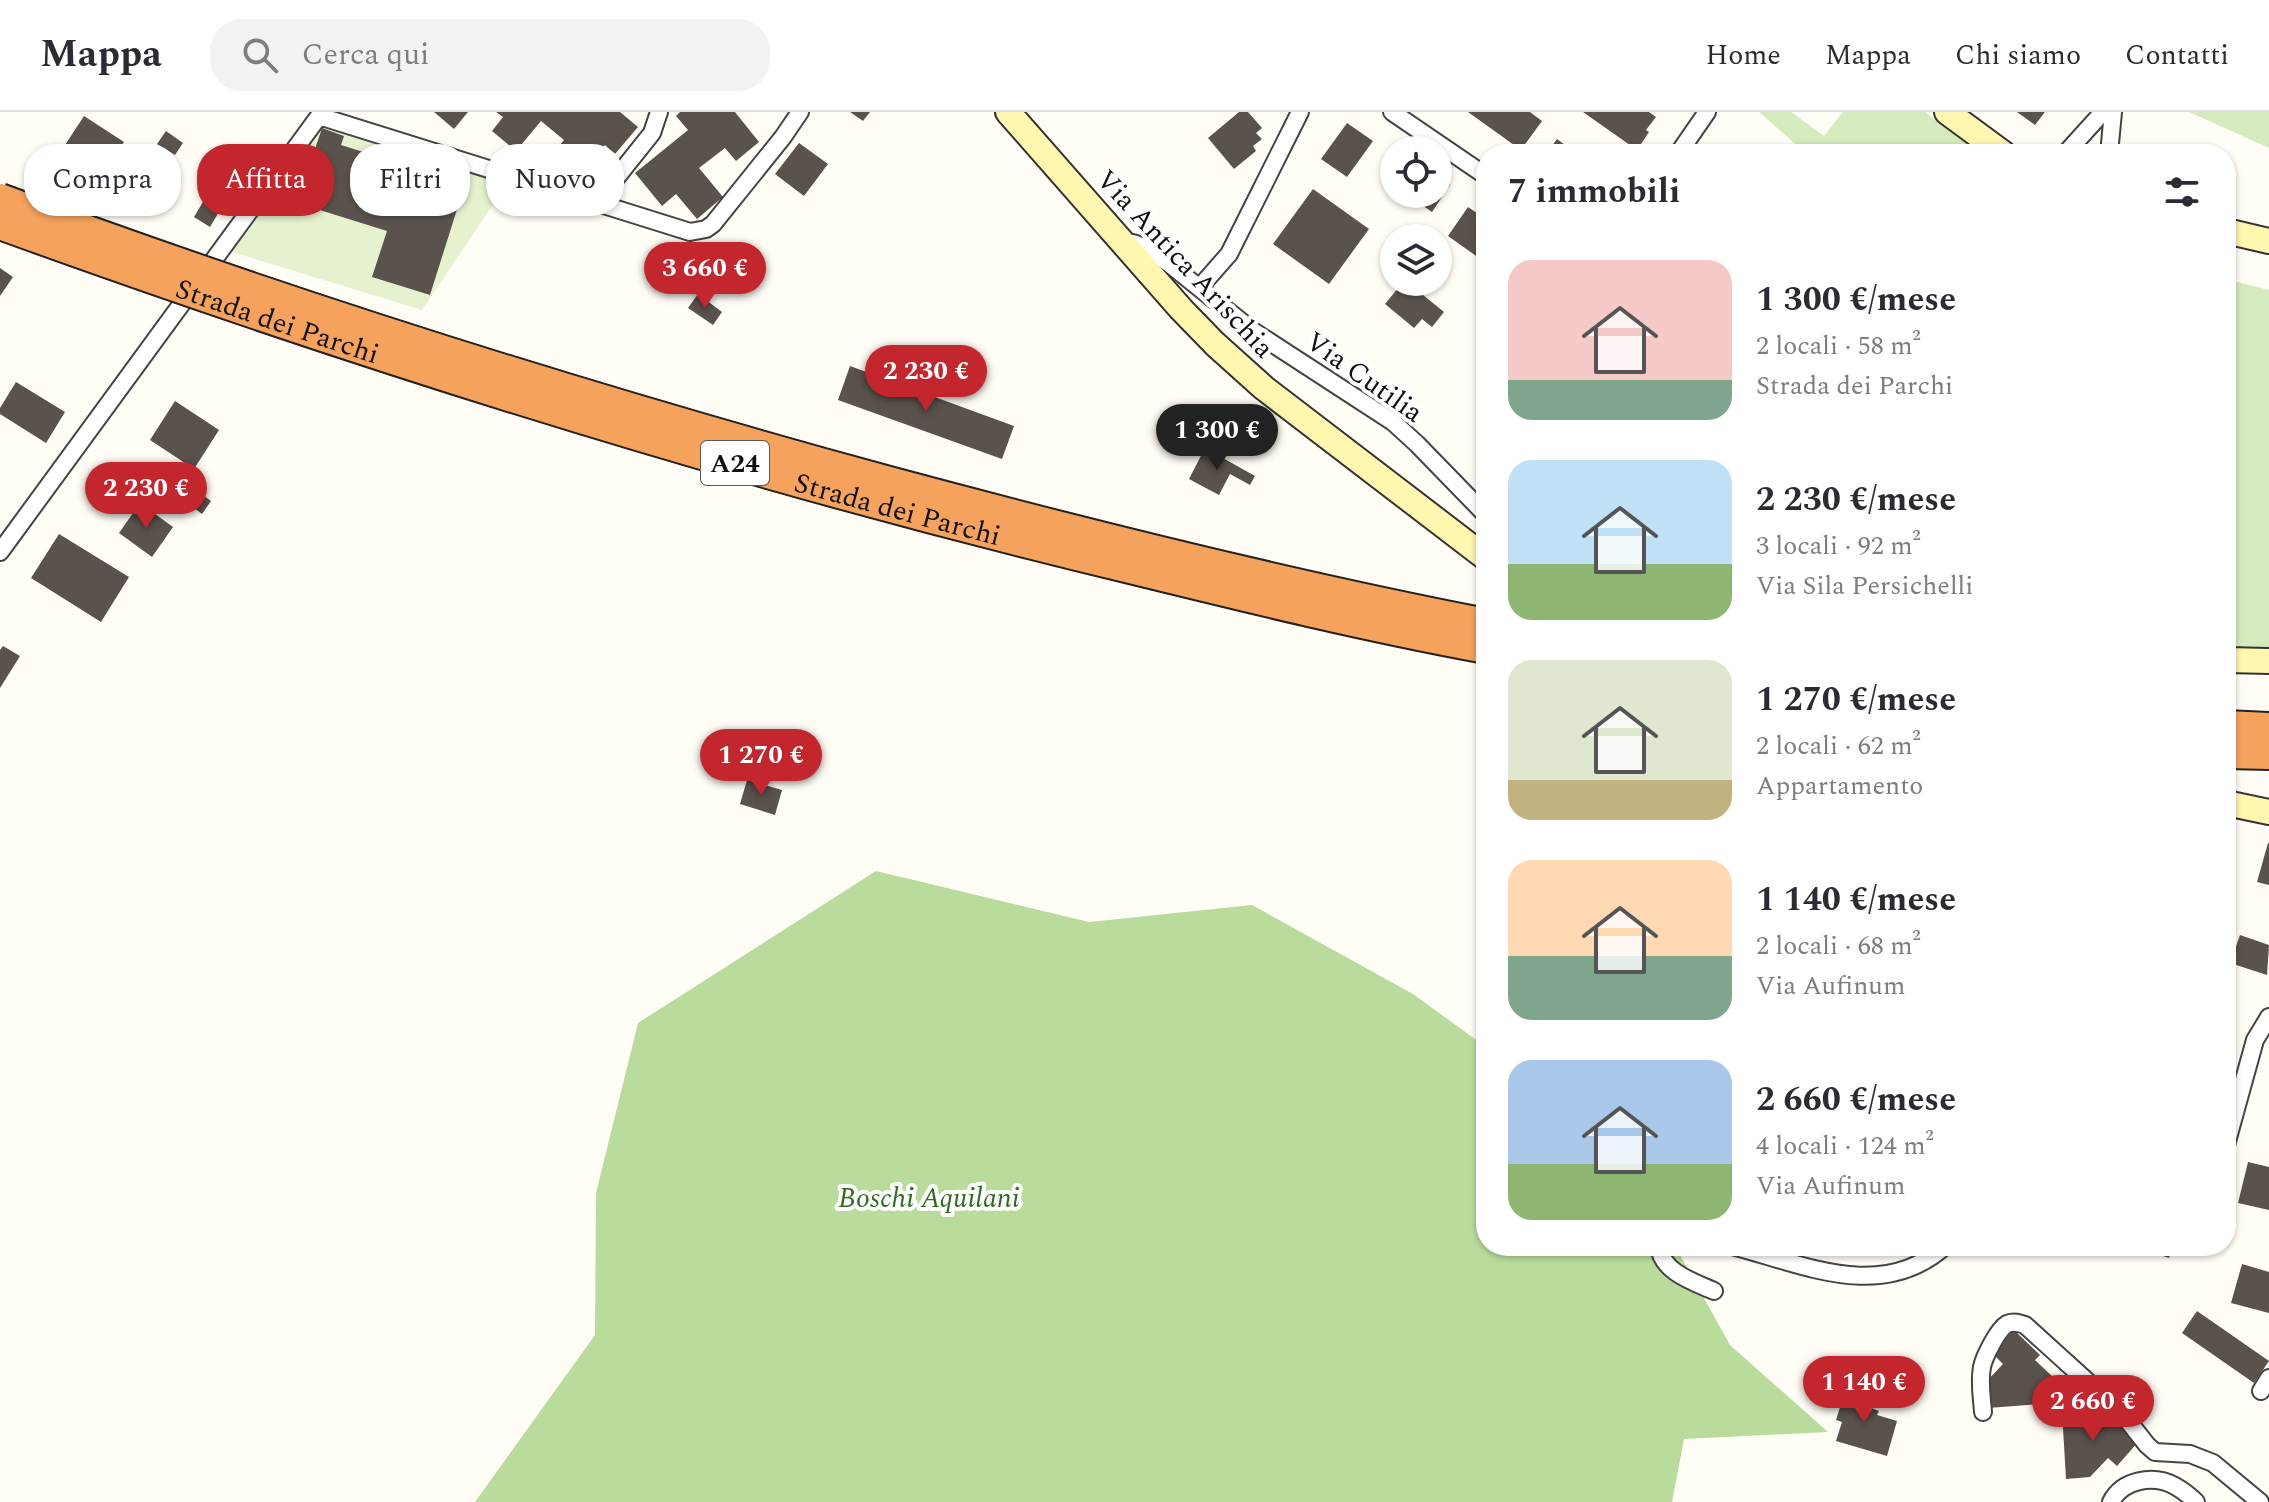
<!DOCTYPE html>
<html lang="it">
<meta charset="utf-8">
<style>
body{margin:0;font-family:Spectral,serif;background:#f2f2f3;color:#2b2b33;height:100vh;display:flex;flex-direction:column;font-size:30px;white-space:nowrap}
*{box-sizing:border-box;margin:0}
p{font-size:26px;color:#7c7c81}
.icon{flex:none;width:44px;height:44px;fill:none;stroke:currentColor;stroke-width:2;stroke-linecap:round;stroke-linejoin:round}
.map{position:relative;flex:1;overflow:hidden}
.drawer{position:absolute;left:1476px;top:32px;width:760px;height:1112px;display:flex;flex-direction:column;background:#fff;border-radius:32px;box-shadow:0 2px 6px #0004}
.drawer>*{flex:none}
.guide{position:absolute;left:24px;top:32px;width:760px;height:72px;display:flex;gap:16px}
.controls{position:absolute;left:1380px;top:24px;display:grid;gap:16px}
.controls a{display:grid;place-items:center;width:72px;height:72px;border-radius:50%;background:#fff;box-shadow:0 2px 6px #0004;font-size:40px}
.price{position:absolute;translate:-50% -68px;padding:0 18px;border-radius:28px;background:#c4262e;color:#fff;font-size:26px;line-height:52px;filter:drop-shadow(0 2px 4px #0008)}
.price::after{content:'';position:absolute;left:50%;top:48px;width:24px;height:18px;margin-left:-12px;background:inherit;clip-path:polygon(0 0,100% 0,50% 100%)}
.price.current{background:#222;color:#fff}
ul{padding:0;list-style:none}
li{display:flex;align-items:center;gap:24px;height:200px;padding:0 32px}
li span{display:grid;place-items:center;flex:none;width:224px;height:160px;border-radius:24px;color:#555}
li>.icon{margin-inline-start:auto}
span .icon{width:96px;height:96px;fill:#fffc;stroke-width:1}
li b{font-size:34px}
h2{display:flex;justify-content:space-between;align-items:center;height:96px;padding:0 32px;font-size:34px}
.tag{padding:0 28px;border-radius:32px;background:#fff;box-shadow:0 2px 6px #0004;font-size:28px;line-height:72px}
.tag.current{background:#c4262e;color:#fff}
header{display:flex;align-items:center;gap:48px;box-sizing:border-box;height:112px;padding:0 40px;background:#fff;border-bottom:2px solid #e1e1e2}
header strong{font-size:38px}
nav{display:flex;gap:44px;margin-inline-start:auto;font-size:28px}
.search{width:560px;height:72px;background:#f2f2f3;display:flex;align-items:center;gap:20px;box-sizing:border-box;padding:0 28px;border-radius:32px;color:#7c7c81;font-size:30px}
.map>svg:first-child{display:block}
.green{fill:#d5ebbd}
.forest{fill:#b9dc9c}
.pitch{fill:#e6f2cf}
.building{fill:#5a524d}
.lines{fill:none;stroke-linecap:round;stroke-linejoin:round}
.street-casing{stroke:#444;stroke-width:20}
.secondary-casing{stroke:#333;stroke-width:28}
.highway-casing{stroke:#222;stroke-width:34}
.street{stroke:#fff;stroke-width:16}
.secondary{stroke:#fff6b0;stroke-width:24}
.highway{stroke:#f5a25d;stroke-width:30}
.highway-bridge-casing{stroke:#222;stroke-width:34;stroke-linecap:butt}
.highway-bridge{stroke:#f5a25d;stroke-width:30}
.labels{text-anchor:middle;stroke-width:8;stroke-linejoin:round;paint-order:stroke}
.shield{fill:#fff;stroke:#585858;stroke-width:2}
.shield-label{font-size:26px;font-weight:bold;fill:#111}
.street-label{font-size:28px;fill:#111;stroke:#fff}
.park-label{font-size:28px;font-style:italic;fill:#2f6b1f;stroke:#fff}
</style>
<header>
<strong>Mappa</strong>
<div class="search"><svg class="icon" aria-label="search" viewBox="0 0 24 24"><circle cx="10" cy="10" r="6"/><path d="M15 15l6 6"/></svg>Cerca qui</div>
<nav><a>Home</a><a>Mappa</a><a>Chi siamo</a><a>Contatti</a></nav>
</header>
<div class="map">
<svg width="2269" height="1390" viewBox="0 0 2269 1390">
<rect width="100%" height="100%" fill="#fffdf5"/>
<path class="green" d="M1759,0H1791L1824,24L1843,0H1925L1980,42H1807Z
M2189,0H2269V36Z
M2226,167L2269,178V538L2226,537Z"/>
<path class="forest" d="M876,759L1089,810L1252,793L1413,882L1486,935V1134H1675L1730,1233L1828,1320L1684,1327L1672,1390H475L595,1223L596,1081L638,911Z"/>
<path class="pitch" d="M323,10L509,69L422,198L229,139Z"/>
<path class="building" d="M434,0H468L454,17Z
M496,0H620L638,15L615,42L605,33L578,65L551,43L564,28L541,9L516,39L492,19L503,5Z
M680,0H735L759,30L736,49L725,36L699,56L723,85L697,107L676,82L662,94L635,61L688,18L676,4Z
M850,0H870L863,9Z
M1239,0H1248L1262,16L1256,21L1262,27L1253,34L1256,39L1234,57L1208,26Z
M1468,0H1530L1542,9L1521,38Z
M1583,0H1649L1656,5L1646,18L1649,20L1637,38Z
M2017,0H2045L2035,13Z
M84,4L124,30L105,58L65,33Z
M1347,11L1373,29L1347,65L1321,47Z
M322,16L344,24L341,33L465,72L430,183L372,165L387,119L291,89L308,38L314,40Z
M166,19L183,31L175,43L157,32Z
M1557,27L1577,42H1546Z
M799,31L828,52L804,84L775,62Z
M1394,48V74L1382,65Z
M226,59L243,70L235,83L217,71Z
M1438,64L1450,73L1432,100L1406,82H1438Z
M1313,77L1369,117L1329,172L1273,132Z
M207,83L223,93L210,115L194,105Z
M1468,95L1486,107V151L1448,124Z
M0,156L13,165L0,184Z
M1403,170H1407L1444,200L1432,215L1422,207L1414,216L1385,192Z
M698,182L722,200L713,213L688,196Z
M850,254L1014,314L1002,347L838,288Z
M16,270L65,300L46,331L0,302V296Z
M175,289L219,318L194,357L150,328Z
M1205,336L1255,364L1250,373L1230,362L1219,383L1189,367Z
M185,370L211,389L202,402L176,383Z
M140,391L173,415L152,445L119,421Z
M59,422L129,465L101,510L31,466Z
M3,534L20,544L0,576V538Z
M747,668L782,678L775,703L740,692Z
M2268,731L2269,732V773L2257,770Z
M1486,795V813L1479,810Z
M2240,823L2269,833L2267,863L2230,851Z
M2248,1050L2269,1055V1098L2238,1091Z
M1855,1134H1883L1881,1142Z
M2133,1134H2173L2169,1146Z
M2242,1152L2269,1160V1201L2231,1191Z
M2197,1199L2269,1249L2254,1271L2182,1221Z
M2014,1218L2040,1243L2035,1248L2052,1264L2054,1291L1988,1296L1986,1270L2003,1252L1992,1241Z
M1846,1276L1871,1283L1868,1295L1879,1299L1877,1303L1897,1309L1887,1344L1836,1329L1842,1310L1836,1308Z
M2088,1297L2106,1313L2113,1306L2139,1329L2117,1354L2108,1346L2090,1365L2066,1367L2062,1299Z"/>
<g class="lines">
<defs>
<path id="street" d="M1392,0L1486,64
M319,4L690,120L706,117L713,112L783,25L800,0
M1678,42L1707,0
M2065,42L2103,0
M2109,42L2113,0
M597,90L652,21L659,0
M1124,132L1133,131L1142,134L1167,150L1253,219L1393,310L1417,332L1486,403
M1200,175L1229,142L1300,0
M0,440L322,0
M2226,1033L2255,928L2269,905
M1659,1134C1661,1160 1694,1170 1714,1179
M1732,1134C1803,1152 1881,1191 1945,1134
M2261,1279L2269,1266
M1983,1300C1982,1285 1979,1270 1982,1255C1984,1245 1998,1217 2007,1212C2013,1209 2019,1211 2025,1213L2121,1300L2147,1333L2155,1340L2190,1342L2213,1351L2260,1390
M2111,1390C2122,1368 2153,1362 2175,1374C2182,1378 2190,1384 2196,1390"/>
<path id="secondary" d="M1008,0L1181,197L1215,232L1264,276L1486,446
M1947,0L2004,42
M2226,119L2269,129
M2226,548L2269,549
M2226,691L2269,700"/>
<path id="highway" d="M2226,614L2269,616
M2226,641L2269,642"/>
</defs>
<use href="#street" class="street-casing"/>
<use href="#secondary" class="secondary-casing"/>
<use href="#highway" class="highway-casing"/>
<use href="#street" class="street"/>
<use href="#secondary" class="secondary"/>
<use href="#highway" class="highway"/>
<defs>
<g id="highway-bridge">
<path d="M0,87C292,195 589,288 889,370C1086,423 1285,473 1486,512"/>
<path id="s1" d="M0,112C370,246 747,364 1130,456C1248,485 1366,514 1486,536"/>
</g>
</defs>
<use href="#highway-bridge" class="highway-bridge-casing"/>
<use href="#highway-bridge" class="highway-bridge"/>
</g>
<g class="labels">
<rect class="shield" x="701" y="329" width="68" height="44" rx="6"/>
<g class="shield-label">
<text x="735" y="360">A24</text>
</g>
<g class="street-label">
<text transform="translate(1186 151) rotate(47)" y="10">Via Antica Arischia</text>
<text dy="10" stroke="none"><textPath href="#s1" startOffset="294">Strada dei Parchi</textPath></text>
<text transform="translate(1365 264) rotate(35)" y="10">Via Cutilia</text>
<text dy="10" stroke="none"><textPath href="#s1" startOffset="942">Strada dei Parchi</textPath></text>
</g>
<g class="park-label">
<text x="929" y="1095">Boschi Aquilani</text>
</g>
</g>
</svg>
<div class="controls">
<a><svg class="icon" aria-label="locate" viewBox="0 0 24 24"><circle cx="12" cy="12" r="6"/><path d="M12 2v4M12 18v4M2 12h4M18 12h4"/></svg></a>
<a><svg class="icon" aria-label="layers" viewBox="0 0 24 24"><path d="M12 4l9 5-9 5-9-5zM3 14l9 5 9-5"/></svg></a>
</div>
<b class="price" style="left:705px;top:198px">3 660 €</b>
<b class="price" style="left:926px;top:301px">2 230 €</b>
<b class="price current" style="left:1217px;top:360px">1 300 €</b>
<b class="price" style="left:146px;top:418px">2 230 €</b>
<b class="price" style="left:761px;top:685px">1 270 €</b>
<b class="price" style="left:1864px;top:1312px">1 140 €</b>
<b class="price" style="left:2093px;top:1331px">2 660 €</b>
<div class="guide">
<a class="tag">Compra</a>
<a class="tag current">Affitta</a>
<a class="tag">Filtri</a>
<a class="tag">Nuovo</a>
</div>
<section class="drawer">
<h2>7 immobili<svg class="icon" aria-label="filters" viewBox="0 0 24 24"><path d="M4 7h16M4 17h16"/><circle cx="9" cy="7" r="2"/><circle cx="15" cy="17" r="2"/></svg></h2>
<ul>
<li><span style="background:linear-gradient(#f6c9c9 75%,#7fa58c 0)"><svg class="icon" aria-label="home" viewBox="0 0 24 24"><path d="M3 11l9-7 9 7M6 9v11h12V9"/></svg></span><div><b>1 300 €/mese</b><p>2 locali · 58 m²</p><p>Strada dei Parchi</p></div></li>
<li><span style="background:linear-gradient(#bfe0f5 65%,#8fb573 0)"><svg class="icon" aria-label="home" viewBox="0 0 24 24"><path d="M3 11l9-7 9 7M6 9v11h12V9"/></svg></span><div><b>2 230 €/mese</b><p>3 locali · 92 m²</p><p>Via Sila Persichelli</p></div></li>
<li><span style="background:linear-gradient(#dfe7d0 75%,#c2b280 0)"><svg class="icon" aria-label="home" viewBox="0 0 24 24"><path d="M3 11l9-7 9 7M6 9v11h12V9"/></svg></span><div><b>1 270 €/mese</b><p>2 locali · 62 m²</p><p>Appartamento</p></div></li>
<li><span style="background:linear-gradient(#ffd9b3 60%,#7fa58c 0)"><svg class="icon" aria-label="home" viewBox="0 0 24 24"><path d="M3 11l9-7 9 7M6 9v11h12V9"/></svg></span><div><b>1 140 €/mese</b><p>2 locali · 68 m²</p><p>Via Aufinum</p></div></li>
<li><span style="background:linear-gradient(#a9c7e8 65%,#8fb573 0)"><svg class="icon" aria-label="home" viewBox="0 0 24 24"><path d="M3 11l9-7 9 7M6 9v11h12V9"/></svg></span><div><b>2 660 €/mese</b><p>4 locali · 124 m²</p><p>Via Aufinum</p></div></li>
</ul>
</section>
</div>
